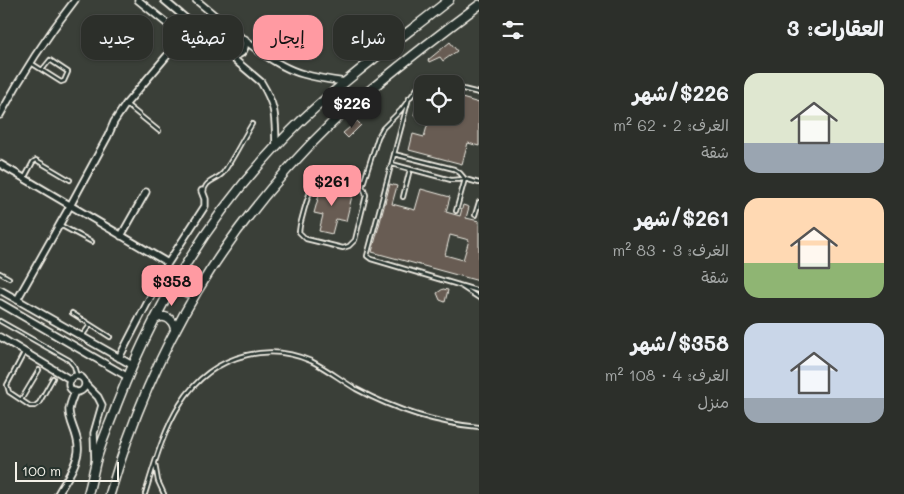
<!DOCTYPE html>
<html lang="ar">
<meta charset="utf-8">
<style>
body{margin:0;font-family:Mali,"Playpen Sans Arabic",sans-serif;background:#383b36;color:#f1f3f6;direction:rtl;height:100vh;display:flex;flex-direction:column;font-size:19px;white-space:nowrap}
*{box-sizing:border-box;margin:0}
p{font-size:16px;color:#a6a9a8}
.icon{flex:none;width:28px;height:28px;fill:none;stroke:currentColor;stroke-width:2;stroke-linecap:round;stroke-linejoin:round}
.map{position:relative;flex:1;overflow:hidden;direction:ltr}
.sheet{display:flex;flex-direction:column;background:#2c2f2a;width:425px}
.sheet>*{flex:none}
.hud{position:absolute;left:15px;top:15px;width:389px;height:45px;direction:rtl;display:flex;gap:10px}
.buttons{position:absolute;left:414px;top:75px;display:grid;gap:10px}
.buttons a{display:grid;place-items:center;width:50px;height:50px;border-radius:10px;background:#2c2f2a;box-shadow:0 1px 4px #0004,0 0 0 1px #484a47;font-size:25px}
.scale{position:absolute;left:15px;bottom:12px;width:104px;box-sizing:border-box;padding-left:5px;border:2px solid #f4f1e8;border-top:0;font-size:14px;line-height:18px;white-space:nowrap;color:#f4f1e8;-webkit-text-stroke:4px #26332d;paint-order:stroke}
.price{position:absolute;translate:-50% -42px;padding:0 11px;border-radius:10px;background:#ff9aa2;color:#111;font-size:16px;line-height:32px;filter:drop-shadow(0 1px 2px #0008)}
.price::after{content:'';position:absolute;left:50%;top:30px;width:15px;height:11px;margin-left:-8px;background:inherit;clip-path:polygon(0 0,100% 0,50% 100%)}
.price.current{background:#222;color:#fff}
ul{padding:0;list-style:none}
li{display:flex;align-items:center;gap:15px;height:125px;padding:0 20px}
li span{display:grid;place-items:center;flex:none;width:140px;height:100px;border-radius:15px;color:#555}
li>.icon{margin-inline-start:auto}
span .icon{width:60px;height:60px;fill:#fffc;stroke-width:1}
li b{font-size:21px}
h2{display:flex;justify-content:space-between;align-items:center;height:60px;padding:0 20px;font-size:21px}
.pill{padding:0 18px;border-radius:15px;background:#2c2f2a;box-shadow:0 1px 4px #0004,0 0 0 1px #484a47;font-size:18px;line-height:45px}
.pill.current{background:#ff9aa2;color:#111}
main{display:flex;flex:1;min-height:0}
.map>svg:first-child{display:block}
.building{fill:#675c53;stroke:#f4f1e8;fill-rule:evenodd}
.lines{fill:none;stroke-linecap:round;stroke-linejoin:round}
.lane-casing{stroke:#f4f1e8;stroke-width:6}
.street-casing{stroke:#f4f1e8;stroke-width:9}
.secondary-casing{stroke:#f4f1e8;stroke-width:11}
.lane{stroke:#26332d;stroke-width:2.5}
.street{stroke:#26332d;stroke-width:5.5}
.secondary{stroke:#26332d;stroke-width:8}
</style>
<main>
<section class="sheet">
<h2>العقارات: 3<svg class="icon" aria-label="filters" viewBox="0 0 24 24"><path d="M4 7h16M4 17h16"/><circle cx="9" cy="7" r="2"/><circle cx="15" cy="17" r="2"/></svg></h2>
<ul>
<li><span style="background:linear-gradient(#dfe7d0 70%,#9aa5b1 0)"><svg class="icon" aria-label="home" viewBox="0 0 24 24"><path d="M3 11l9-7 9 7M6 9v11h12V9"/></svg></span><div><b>$226/شهر</b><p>الغرف: 2 · 62 m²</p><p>شقة</p></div></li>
<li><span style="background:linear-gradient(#ffd9b3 65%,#8fb573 0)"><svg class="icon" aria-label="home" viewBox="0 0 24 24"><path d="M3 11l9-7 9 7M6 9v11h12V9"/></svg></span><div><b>$261/شهر</b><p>الغرف: 3 · 83 m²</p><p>شقة</p></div></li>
<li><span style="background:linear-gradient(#c9d6e8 75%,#9aa5b1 0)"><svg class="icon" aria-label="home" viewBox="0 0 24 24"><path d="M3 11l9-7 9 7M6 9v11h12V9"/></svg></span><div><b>$358/شهر</b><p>الغرف: 4 · 108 m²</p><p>منزل</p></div></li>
</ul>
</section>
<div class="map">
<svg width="479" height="494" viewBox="0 0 479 494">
<rect width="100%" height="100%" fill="#3a3f38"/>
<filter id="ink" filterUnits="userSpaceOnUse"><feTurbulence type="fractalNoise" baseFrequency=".02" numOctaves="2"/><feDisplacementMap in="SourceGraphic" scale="10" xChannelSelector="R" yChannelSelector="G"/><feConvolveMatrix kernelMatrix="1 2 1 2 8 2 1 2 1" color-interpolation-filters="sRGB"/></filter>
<g filter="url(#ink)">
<path class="building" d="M450,42L457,51L443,61L440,57L429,62L428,60Z
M421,91H422V117L414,115Z
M455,96L479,103V146L468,143L462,164L409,150L413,134L424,137L430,116H455Z
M357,121L361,125L348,138L343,133Z
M329,182L342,185L340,193L352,196L346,221L336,219L332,234L319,231L323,215L314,213L321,188L326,190Z
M390,184L397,186L392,204L415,210L421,189L450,197L446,212L460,216L463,205L469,207L466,218L479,221V281L372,252ZM450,235L469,240L463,260L445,255Z
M443,289L448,290L445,302L440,300L437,293Z"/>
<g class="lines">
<defs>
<path id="lane" d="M31,63L61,82L64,81L68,72L50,60L42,70
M455,87L479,93
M409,98L367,256L371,259L479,291
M127,105L159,131
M394,154L454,169L460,173L465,179
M392,164L451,180L465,179L479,183
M25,177L33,162L36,160L70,180
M322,177L357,184L364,189L366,195L355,240L349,246L343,248L306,239L299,232L300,225C304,212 309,183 322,177Z
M362,187L378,137L383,128L401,110L421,83L428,80L443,84
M204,192C205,180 216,181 223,173C234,158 242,140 252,124
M403,197L410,169
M456,211L465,179
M475,215L479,202
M60,225L92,242
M0,273L9,278
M459,285L479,298
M72,313L110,337
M0,321L69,360L74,366L77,376
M82,336L90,325
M24,353L7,385L9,392L30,406H35L39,403L53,378
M21,400L39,370
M155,464L158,481L164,494
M145,494C163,436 179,371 247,355C268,350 291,352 311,361C327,369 341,380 356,389C395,410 435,423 479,427"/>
<path id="street" d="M164,0L261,82C277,108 275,118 276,147
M196,0C225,23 268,65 303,74C317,78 331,80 345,82
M178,36C190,44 250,75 245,39
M0,115C22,74 46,37 75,0
M0,164L168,263
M121,236L146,192
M0,290L132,365
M17,300L70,206L108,136L114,122L126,104L177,44L178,36L175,30L138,0
M0,303L128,377
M0,337L71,380
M119,358L168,263L205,206V199L202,191
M69 384a8 8 0 1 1 16 0a8 8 0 1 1-16 0Z
M85,384L98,397L102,405L94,433L95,462
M58,494C65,481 76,467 78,452C80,436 69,424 69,410C70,403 73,397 75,391"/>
<path id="secondary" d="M178,279C177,290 186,296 196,291
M154,320C163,313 173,318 175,329
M88,494C91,484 93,474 95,465C100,444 110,424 117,404C158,297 220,199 303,119C349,76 400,39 449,0
M110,494C153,346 224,227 335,120C347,108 361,97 375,86C409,58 444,31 479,5"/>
</defs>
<use href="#lane" class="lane-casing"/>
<use href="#street" class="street-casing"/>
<use href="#secondary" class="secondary-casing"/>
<use href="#lane" class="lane"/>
<use href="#street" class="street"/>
<use href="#secondary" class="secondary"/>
</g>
</g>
</svg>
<div class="buttons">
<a><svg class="icon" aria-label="locate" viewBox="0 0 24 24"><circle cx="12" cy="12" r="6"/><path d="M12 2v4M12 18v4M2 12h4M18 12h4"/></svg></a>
</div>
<div class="scale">100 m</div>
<b class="price current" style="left:352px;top:129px">$226</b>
<b class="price" style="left:332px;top:207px">$261</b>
<b class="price" style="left:172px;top:307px">$358</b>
<div class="hud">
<a class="pill">شراء</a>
<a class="pill current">إيجار</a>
<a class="pill">تصفية</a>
<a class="pill">جديد</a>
</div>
</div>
</main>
